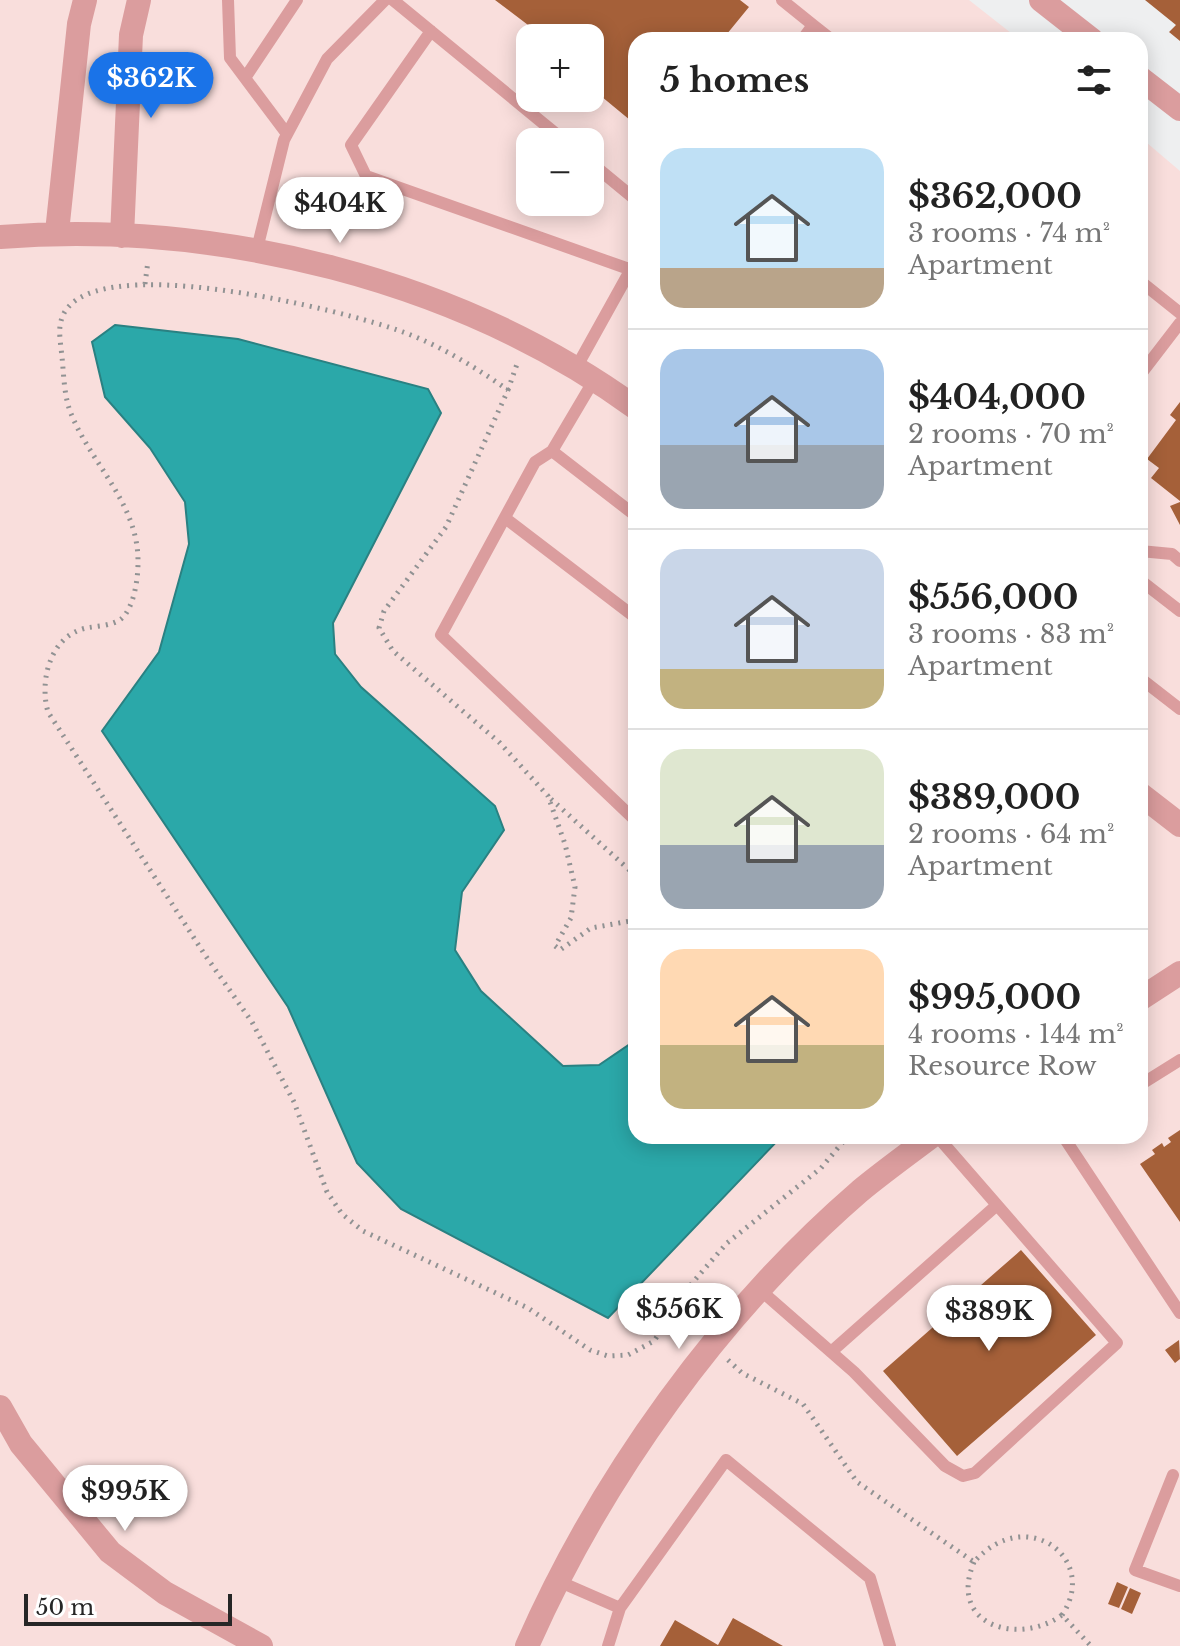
<!DOCTYPE html>
<meta charset="utf-8">
<style>
body{margin:0;font-family:"Libre Baskerville",serif;background:#f2f2f2;color:#222;height:100vh;display:flex;flex-direction:column;font-size:30px;white-space:nowrap}
*{box-sizing:border-box;margin:0}
p{font-size:26px;color:#767676}
.icon{flex:none;width:44px;height:44px;fill:none;stroke:currentColor;stroke-width:2;stroke-linecap:round;stroke-linejoin:round}
.map{position:relative;flex:1;overflow:hidden}
.drawer{position:absolute;left:628px;top:32px;width:520px;height:1112px;display:flex;flex-direction:column;background:#fff;border-radius:24px;box-shadow:0 4px 20px #0003}
.drawer>*{flex:none}
.controls{position:absolute;left:516px;top:24px;display:grid;gap:16px}
.controls a{display:grid;place-items:center;width:88px;height:88px;border-radius:16px;background:#fff;box-shadow:0 4px 20px #0003;font-size:40px}
.scale{position:absolute;left:24px;bottom:20px;width:208px;box-sizing:border-box;padding-left:8px;border:4px solid #262626;border-top:0;font-size:22px;line-height:28px;white-space:nowrap;color:#262626;-webkit-text-stroke:6px #fff;paint-order:stroke}
.price{position:absolute;translate:-50% -68px;padding:0 18px;border-radius:28px;background:#fff;color:#222;font-size:26px;line-height:52px;filter:drop-shadow(0 2px 4px #0008)}
.price::after{content:'';position:absolute;left:50%;top:48px;width:24px;height:18px;margin-left:-12px;background:inherit;clip-path:polygon(0 0,100% 0,50% 100%)}
.price.selected{background:#1a73e8;color:#fff}
ul{padding:0;list-style:none}
li{display:flex;align-items:center;gap:24px;height:200px;padding:0 32px}
li+li{border-top:2px solid #e0e0e0}
li span{display:grid;place-items:center;flex:none;width:224px;height:160px;border-radius:24px;color:#555}
li>.icon{margin-inline-start:auto}
span .icon{width:96px;height:96px;fill:#fffc;stroke-width:1}
li b{font-size:34px}
h2{display:flex;justify-content:space-between;align-items:center;height:96px;padding:0 32px;font-size:34px}
.map>svg:first-child{display:block}
.commercial{fill:#f9dedc;fill-rule:evenodd}
.water{fill:#2ba8a9;stroke:#2a8182;stroke-width:2}
.building{fill:#a56039}
.lines{fill:none;stroke-linecap:round;stroke-linejoin:round}
.path{stroke:#919293;stroke-width:5;stroke-dasharray:2 6;stroke-linecap:butt}
.service{stroke:#db9d9e;stroke-width:12}
.minor{stroke:#db9d9e;stroke-width:24}
.tertiary{stroke:#db9d9e;stroke-width:24}
</style>
<div class="map">
<svg width="1180" height="1646" viewBox="0 0 1180 1646">
<rect width="100%" height="100%" fill="#eeeff0"/>
<path class="commercial" d="M0,0H969L1020,40H636V1136H1140V137L1180,171V1646H0ZM530,38H590V98H530ZM530,142H590V202H530Z"/>
<path class="water" d="M115,325L238,339L428,389L441,413L333,623L335,654L361,687L495,806L504,830L462,892L455,950L481,991L563,1066L599,1065L636,1040V1136H782L608,1318L401,1209L357,1163L288,1007L102,731L159,652L189,544L185,502L150,448L105,397L92,342Z"/>
<path class="building" d="M495,0H740L749,7L722,40H636V125L590,87V38H530L526,35L532,28Z
M1145,0H1180V41L1169,32L1176,25Z
M1180,402V501L1151,478L1159,468L1147,459L1176,420L1170,415Z
M1180,502V525L1170,506Z
M1180,1130V1222L1140,1164L1155,1154L1152,1150L1162,1143L1164,1147L1171,1142L1168,1138Z
M1021,1250L1096,1335L957,1456L883,1371Z
M1179,1340L1180,1359L1175,1363L1165,1350Z
M1117,1582L1128,1587L1119,1608L1108,1604Z
M1130,1588L1141,1593L1132,1614L1121,1609Z
M733,1618L783,1646H660L675,1620L718,1645Z"/>
<g class="lines">
<path class="path" d="M145,284L148,261
M508,390L517,364
M551,799L636,876
M636,920L591,928L560,950L555,946L571,918L575,887L565,844L548,796L500,743L393,651L379,628L384,611L446,527L508,390C475,367 441,346 403,332C350,312 80,243 61,321C58,331 61,346 62,357C64,377 64,398 72,416C93,466 139,505 138,563C138,579 134,608 121,619C111,626 97,626 86,628C50,636 39,681 48,712L205,955L252,1022L294,1102L327,1192L342,1214L363,1231L528,1308L590,1350L608,1356L628,1355L654,1341L693,1282L727,1243L821,1168L848,1136
M672,1315L693,1331
M728,1360L742,1373L803,1404L857,1482L974,1562C1026,1503 1100,1559 1062,1615L1091,1646
M974,1562C947,1626 1019,1646 1062,1615"/>
<path class="service" d="M228,0L230,58L287,134
M393,0L566,142
M782,0L813,25L802,40
M813,25L832,40
M431,31L351,145L366,176L629,269
M245,78L297,0
M590,162L636,200
M256,253L284,140L327,59L385,0
M1140,281L1180,313
M576,368L636,260
M1140,375L1180,323
M594,380L552,451L535,462L441,635L636,821
M552,451L636,516
M505,518L636,618
M1140,551L1172,554L1180,561
M1140,580L1180,611
M1140,678L1180,709
M1140,1085L1180,1060
M1063,1136L1180,1313
M759,1289L854,1372L945,1466L963,1476L975,1473L1117,1343L937,1136
M831,1352L997,1205
M1173,1475L1135,1570L1180,1586
M558,1581L620,1608
M608,1646L620,1608L726,1460L870,1578L890,1646"/>
<path class="minor" d="M57,232L79,24L85,0
M122,236L131,35L139,0
M0,237C218,220 458,279 636,408
M1140,794L1180,825
M1140,999L1180,973
M0,1407L21,1444L110,1552L165,1593L261,1646
M527,1646C601,1478 720,1312 860,1191C883,1172 908,1154 932,1136"/>
<path class="tertiary" d="M1041,0L1092,40
M1140,78L1180,109"/>
</g>
</svg>
<div class="controls">
<a>+</a>
<a>−</a>
</div>
<div class="scale">50 m</div>
<b class="price selected" style="left:151px;top:120px">$362K</b>
<b class="price" style="left:340px;top:245px">$404K</b>
<b class="price" style="left:679px;top:1351px">$556K</b>
<b class="price" style="left:989px;top:1353px">$389K</b>
<b class="price" style="left:125px;top:1533px">$995K</b>
<section class="drawer">
<h2>5 homes<svg class="icon" aria-label="filters" viewBox="0 0 24 24"><path d="M4 7h16M4 17h16"/><circle cx="9" cy="7" r="2"/><circle cx="15" cy="17" r="2"/></svg></h2>
<ul>
<li><span style="background:linear-gradient(#bfe0f5 75%,#b9a48a 0)"><svg class="icon" aria-label="home" viewBox="0 0 24 24"><path d="M3 11l9-7 9 7M6 9v11h12V9"/></svg></span><div><b>$362,000</b><p>3 rooms · 74 m²</p><p>Apartment</p></div></li>
<li><span style="background:linear-gradient(#a9c7e8 60%,#9aa5b1 0)"><svg class="icon" aria-label="home" viewBox="0 0 24 24"><path d="M3 11l9-7 9 7M6 9v11h12V9"/></svg></span><div><b>$404,000</b><p>2 rooms · 70 m²</p><p>Apartment</p></div></li>
<li><span style="background:linear-gradient(#c9d6e8 75%,#c2b280 0)"><svg class="icon" aria-label="home" viewBox="0 0 24 24"><path d="M3 11l9-7 9 7M6 9v11h12V9"/></svg></span><div><b>$556,000</b><p>3 rooms · 83 m²</p><p>Apartment</p></div></li>
<li><span style="background:linear-gradient(#dfe7d0 60%,#9aa5b1 0)"><svg class="icon" aria-label="home" viewBox="0 0 24 24"><path d="M3 11l9-7 9 7M6 9v11h12V9"/></svg></span><div><b>$389,000</b><p>2 rooms · 64 m²</p><p>Apartment</p></div></li>
<li><span style="background:linear-gradient(#ffd9b3 60%,#c2b280 0)"><svg class="icon" aria-label="home" viewBox="0 0 24 24"><path d="M3 11l9-7 9 7M6 9v11h12V9"/></svg></span><div><b>$995,000</b><p>4 rooms · 144 m²</p><p>Resource Row</p></div></li>
</ul>
</section>
</div>
